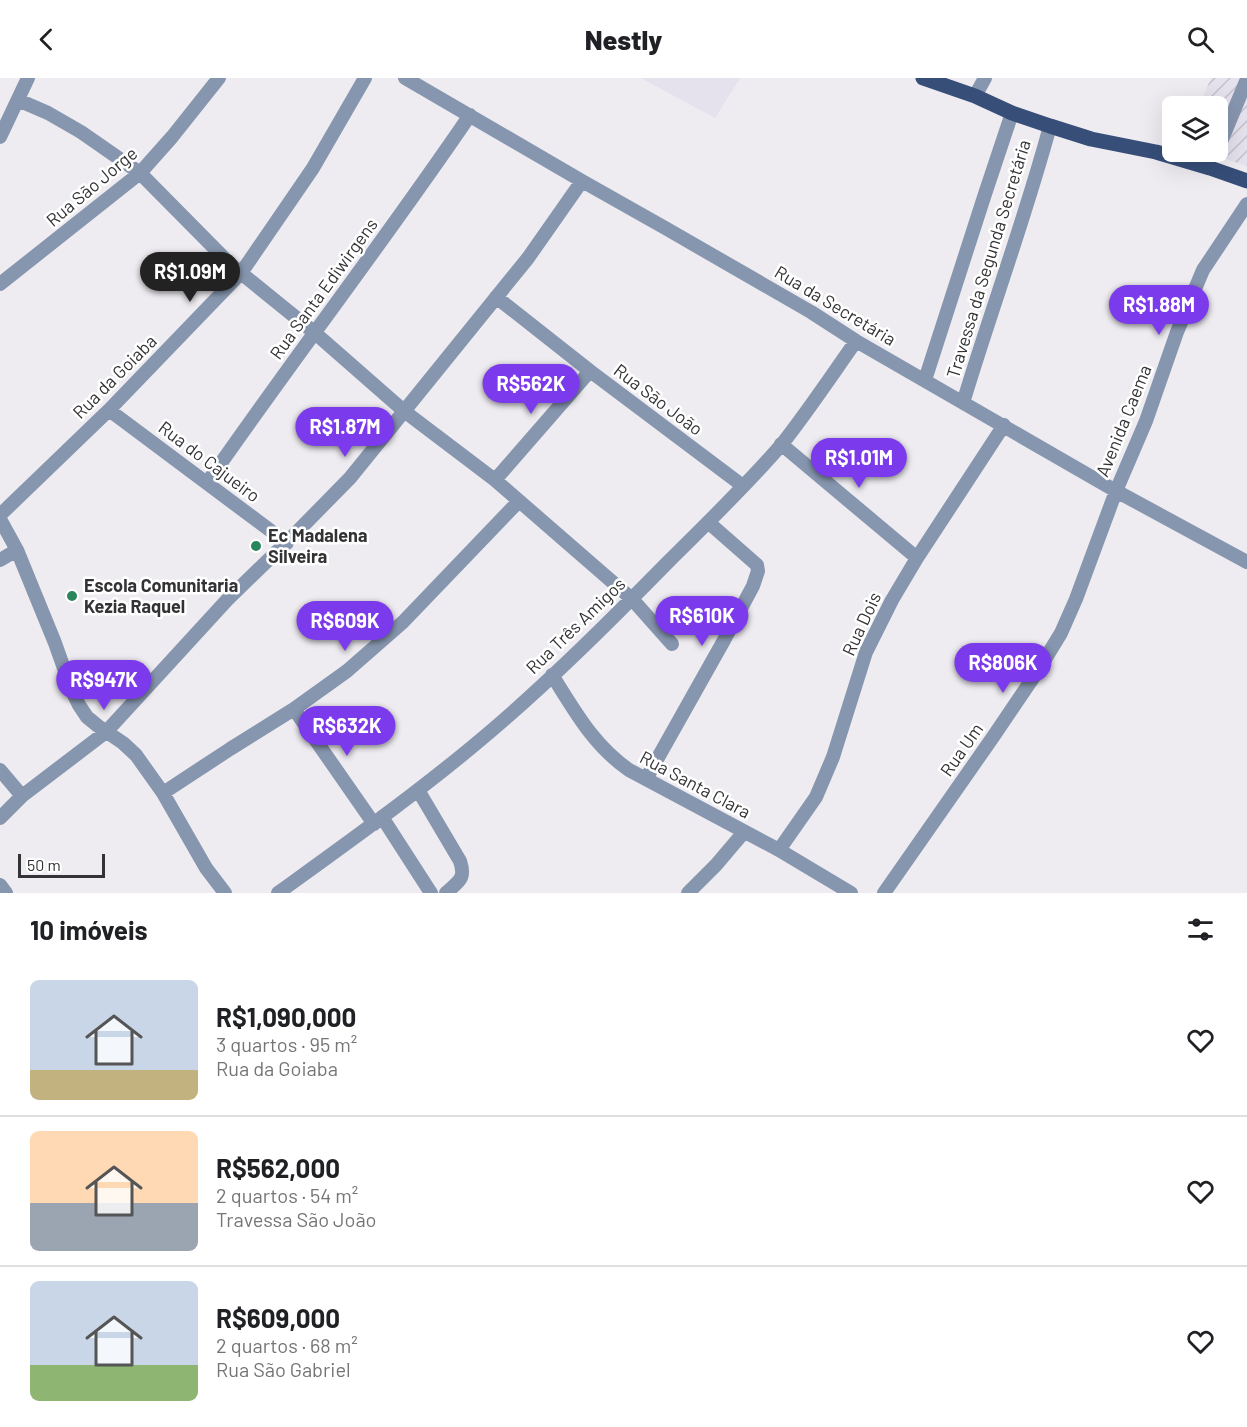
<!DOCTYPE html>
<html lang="pt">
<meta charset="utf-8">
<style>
body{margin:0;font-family:Barlow,sans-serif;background:#f2f2f2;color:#202124;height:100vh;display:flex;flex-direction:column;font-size:22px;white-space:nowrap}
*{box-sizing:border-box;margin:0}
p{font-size:20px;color:#757577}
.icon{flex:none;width:33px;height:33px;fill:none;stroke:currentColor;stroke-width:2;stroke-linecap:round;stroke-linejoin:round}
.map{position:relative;height:815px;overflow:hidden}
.drawer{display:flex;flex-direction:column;background:#fff;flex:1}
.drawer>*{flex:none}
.buttons{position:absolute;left:1162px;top:18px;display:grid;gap:12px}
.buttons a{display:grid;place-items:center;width:66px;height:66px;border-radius:9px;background:#fff;box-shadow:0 6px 24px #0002;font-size:30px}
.scale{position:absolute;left:18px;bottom:15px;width:87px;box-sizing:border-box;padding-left:6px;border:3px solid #333335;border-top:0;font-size:16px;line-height:21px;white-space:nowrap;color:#333335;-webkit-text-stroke:4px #fff;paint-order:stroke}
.price{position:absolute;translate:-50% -51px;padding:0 14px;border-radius:21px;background:#7c3aed;color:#fff;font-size:20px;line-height:39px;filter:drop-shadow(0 2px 3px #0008)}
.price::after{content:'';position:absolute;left:50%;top:36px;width:18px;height:14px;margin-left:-9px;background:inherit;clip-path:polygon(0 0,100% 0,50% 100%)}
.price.on{background:#222;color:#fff}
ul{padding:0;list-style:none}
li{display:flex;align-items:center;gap:18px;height:150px;padding:0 30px}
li+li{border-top:2px solid #e0e0e0}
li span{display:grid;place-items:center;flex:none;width:168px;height:120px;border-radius:9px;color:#555}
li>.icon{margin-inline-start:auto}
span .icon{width:72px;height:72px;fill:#fffc;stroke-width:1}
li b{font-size:26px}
h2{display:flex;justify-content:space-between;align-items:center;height:72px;padding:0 30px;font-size:26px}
header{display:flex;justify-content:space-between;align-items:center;height:78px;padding:0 30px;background:#fff;font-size:27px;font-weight:800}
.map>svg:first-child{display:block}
.industrial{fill:url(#industrial-furrows)}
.built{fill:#e5e1ed}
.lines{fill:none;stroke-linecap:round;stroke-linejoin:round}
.minor{stroke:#8796af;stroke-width:14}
.major{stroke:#364e78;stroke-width:15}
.poi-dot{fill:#29855b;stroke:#fff;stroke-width:2}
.labels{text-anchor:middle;stroke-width:5;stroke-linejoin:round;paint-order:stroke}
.street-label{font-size:18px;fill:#333335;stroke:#fff}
.poi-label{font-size:18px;font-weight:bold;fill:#333335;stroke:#fff;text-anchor:start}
</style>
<header><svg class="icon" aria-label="back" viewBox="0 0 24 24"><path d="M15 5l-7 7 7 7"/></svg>Nestly<svg class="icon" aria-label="search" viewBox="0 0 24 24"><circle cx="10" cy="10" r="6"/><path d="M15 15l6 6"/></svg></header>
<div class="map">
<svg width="1247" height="815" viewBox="0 0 1247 815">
<defs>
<pattern id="industrial-furrows" width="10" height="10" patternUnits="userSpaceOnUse" patternTransform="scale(1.5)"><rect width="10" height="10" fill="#e5e1ed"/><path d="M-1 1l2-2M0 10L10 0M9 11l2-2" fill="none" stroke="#c5c2cc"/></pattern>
</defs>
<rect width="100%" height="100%" fill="#eeecf1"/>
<path class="industrial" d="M1211,0H1247V88L1204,74H1218V28H1199Z"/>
<path class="built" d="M641,0H740L715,40Z"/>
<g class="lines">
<path class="minor" d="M405,0L582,103L667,151L811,234L856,263L1116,413L1247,484
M975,18L985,0
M18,22L48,35L81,54L140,95L231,187L315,255L404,333L495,402L632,521L672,566
M0,59L28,0
M1218,71L1247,1
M0,206L140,95L172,59L219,0
M496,219L590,293L743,408
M925,302L984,119L1012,35
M963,325C991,232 1025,141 1050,48
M109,332L287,465
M781,366L917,480
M495,402L590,293
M207,405C293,281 385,162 470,37
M0,437L109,332L241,195L313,90L365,0
M0,441L17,472L55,565L72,613L79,627L87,639L98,648L123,665L136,677L163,715L206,790L225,815
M0,482L17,472
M552,597C575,633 593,667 629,692L779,772L851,815
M294,631L374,746
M0,692L22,718
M646,701L723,564L753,508L758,493L757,487L708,444
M418,712L460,783C466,801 459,803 446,815
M163,715L230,671L294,631L347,593L403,544L519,423
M382,739L431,815
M0,740L22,718L106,654L227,522L294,457L350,400L528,180L582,103
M779,772L816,719L833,679L866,574L892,522L917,480L1004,347
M0,807L6,815
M278,815C350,763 423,711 491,653C553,600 611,542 668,484C706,446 747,407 782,366C808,333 832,297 856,263
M688,815L716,787L744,754
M884,815L993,659L1039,591L1061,555L1076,521L1116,413L1146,343L1177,254L1203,192L1247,126"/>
<path class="major" d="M923,0L975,18L1012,35L1050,48L1091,61L1156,74L1210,90L1247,103"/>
</g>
<g class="poi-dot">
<circle cx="256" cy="468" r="6"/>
<circle cx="72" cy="518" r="6"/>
</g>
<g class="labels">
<g class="street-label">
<text transform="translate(92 109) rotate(-40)" y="6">Rua São Jorge</text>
<text transform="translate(989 181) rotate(-73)" y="6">Travessa da Segunda Secretária</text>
<text transform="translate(324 211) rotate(-54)" y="6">Rua Santa Ediwirgens</text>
<text transform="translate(835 228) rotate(31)" y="6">Rua da Secretária</text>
<text transform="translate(115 299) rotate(-45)" y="6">Rua da Goiaba</text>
<text transform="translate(658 322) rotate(37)" y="6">Rua São João</text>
<text transform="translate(1124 343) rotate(-68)" y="6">Avenida Caema</text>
<text transform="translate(209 384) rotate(37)" y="6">Rua do Cajueiro</text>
<text transform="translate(862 546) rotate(-65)" y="6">Rua Dois</text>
<text transform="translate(576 548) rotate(-44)" y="6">Rua Três Amigos</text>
<text transform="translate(962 672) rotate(-55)" y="6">Rua Um</text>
<text transform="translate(695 707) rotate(28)" y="6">Rua Santa Clara</text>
</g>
<g class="poi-label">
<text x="268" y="464">Ec Madalena<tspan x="268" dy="21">Silveira</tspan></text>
<text x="84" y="514">Escola Comunitaria<tspan x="84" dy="21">Kezia Raquel</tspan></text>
</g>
</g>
</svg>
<div class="buttons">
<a><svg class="icon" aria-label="layers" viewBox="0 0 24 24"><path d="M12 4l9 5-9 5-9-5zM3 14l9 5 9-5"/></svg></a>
</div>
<div class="scale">50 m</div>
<b class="price on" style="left:190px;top:225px">R$1.09M</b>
<b class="price" style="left:1159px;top:258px">R$1.88M</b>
<b class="price" style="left:531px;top:337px">R$562K</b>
<b class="price" style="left:345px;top:380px">R$1.87M</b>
<b class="price" style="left:859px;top:411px">R$1.01M</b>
<b class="price" style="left:702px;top:569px">R$610K</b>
<b class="price" style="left:345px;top:574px">R$609K</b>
<b class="price" style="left:1003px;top:616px">R$806K</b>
<b class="price" style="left:104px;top:633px">R$947K</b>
<b class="price" style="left:347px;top:679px">R$632K</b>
</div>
<section class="drawer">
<h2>10 imóveis<svg class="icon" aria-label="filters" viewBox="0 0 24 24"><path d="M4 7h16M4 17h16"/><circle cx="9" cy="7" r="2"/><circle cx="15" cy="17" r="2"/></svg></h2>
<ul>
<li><span style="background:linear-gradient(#c9d6e8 75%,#c2b280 0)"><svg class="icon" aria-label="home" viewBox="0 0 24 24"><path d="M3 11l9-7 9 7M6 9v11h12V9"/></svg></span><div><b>R$1,090,000</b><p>3 quartos · 95 m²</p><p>Rua da Goiaba</p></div><svg class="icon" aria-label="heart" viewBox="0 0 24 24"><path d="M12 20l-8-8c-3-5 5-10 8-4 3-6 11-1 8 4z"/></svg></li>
<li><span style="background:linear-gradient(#ffd9b3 60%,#9aa5b1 0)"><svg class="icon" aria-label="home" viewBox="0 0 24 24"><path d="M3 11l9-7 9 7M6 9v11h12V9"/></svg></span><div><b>R$562,000</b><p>2 quartos · 54 m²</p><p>Travessa São João</p></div><svg class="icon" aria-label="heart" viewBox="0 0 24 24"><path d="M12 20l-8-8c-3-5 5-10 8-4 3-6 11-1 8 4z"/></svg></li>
<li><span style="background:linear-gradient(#c9d6e8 70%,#8fb573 0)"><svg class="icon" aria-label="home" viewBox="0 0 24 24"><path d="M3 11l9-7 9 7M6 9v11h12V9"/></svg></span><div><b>R$609,000</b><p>2 quartos · 68 m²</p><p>Rua São Gabriel</p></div><svg class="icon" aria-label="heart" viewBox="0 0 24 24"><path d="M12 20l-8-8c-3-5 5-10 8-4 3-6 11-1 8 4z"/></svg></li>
</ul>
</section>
